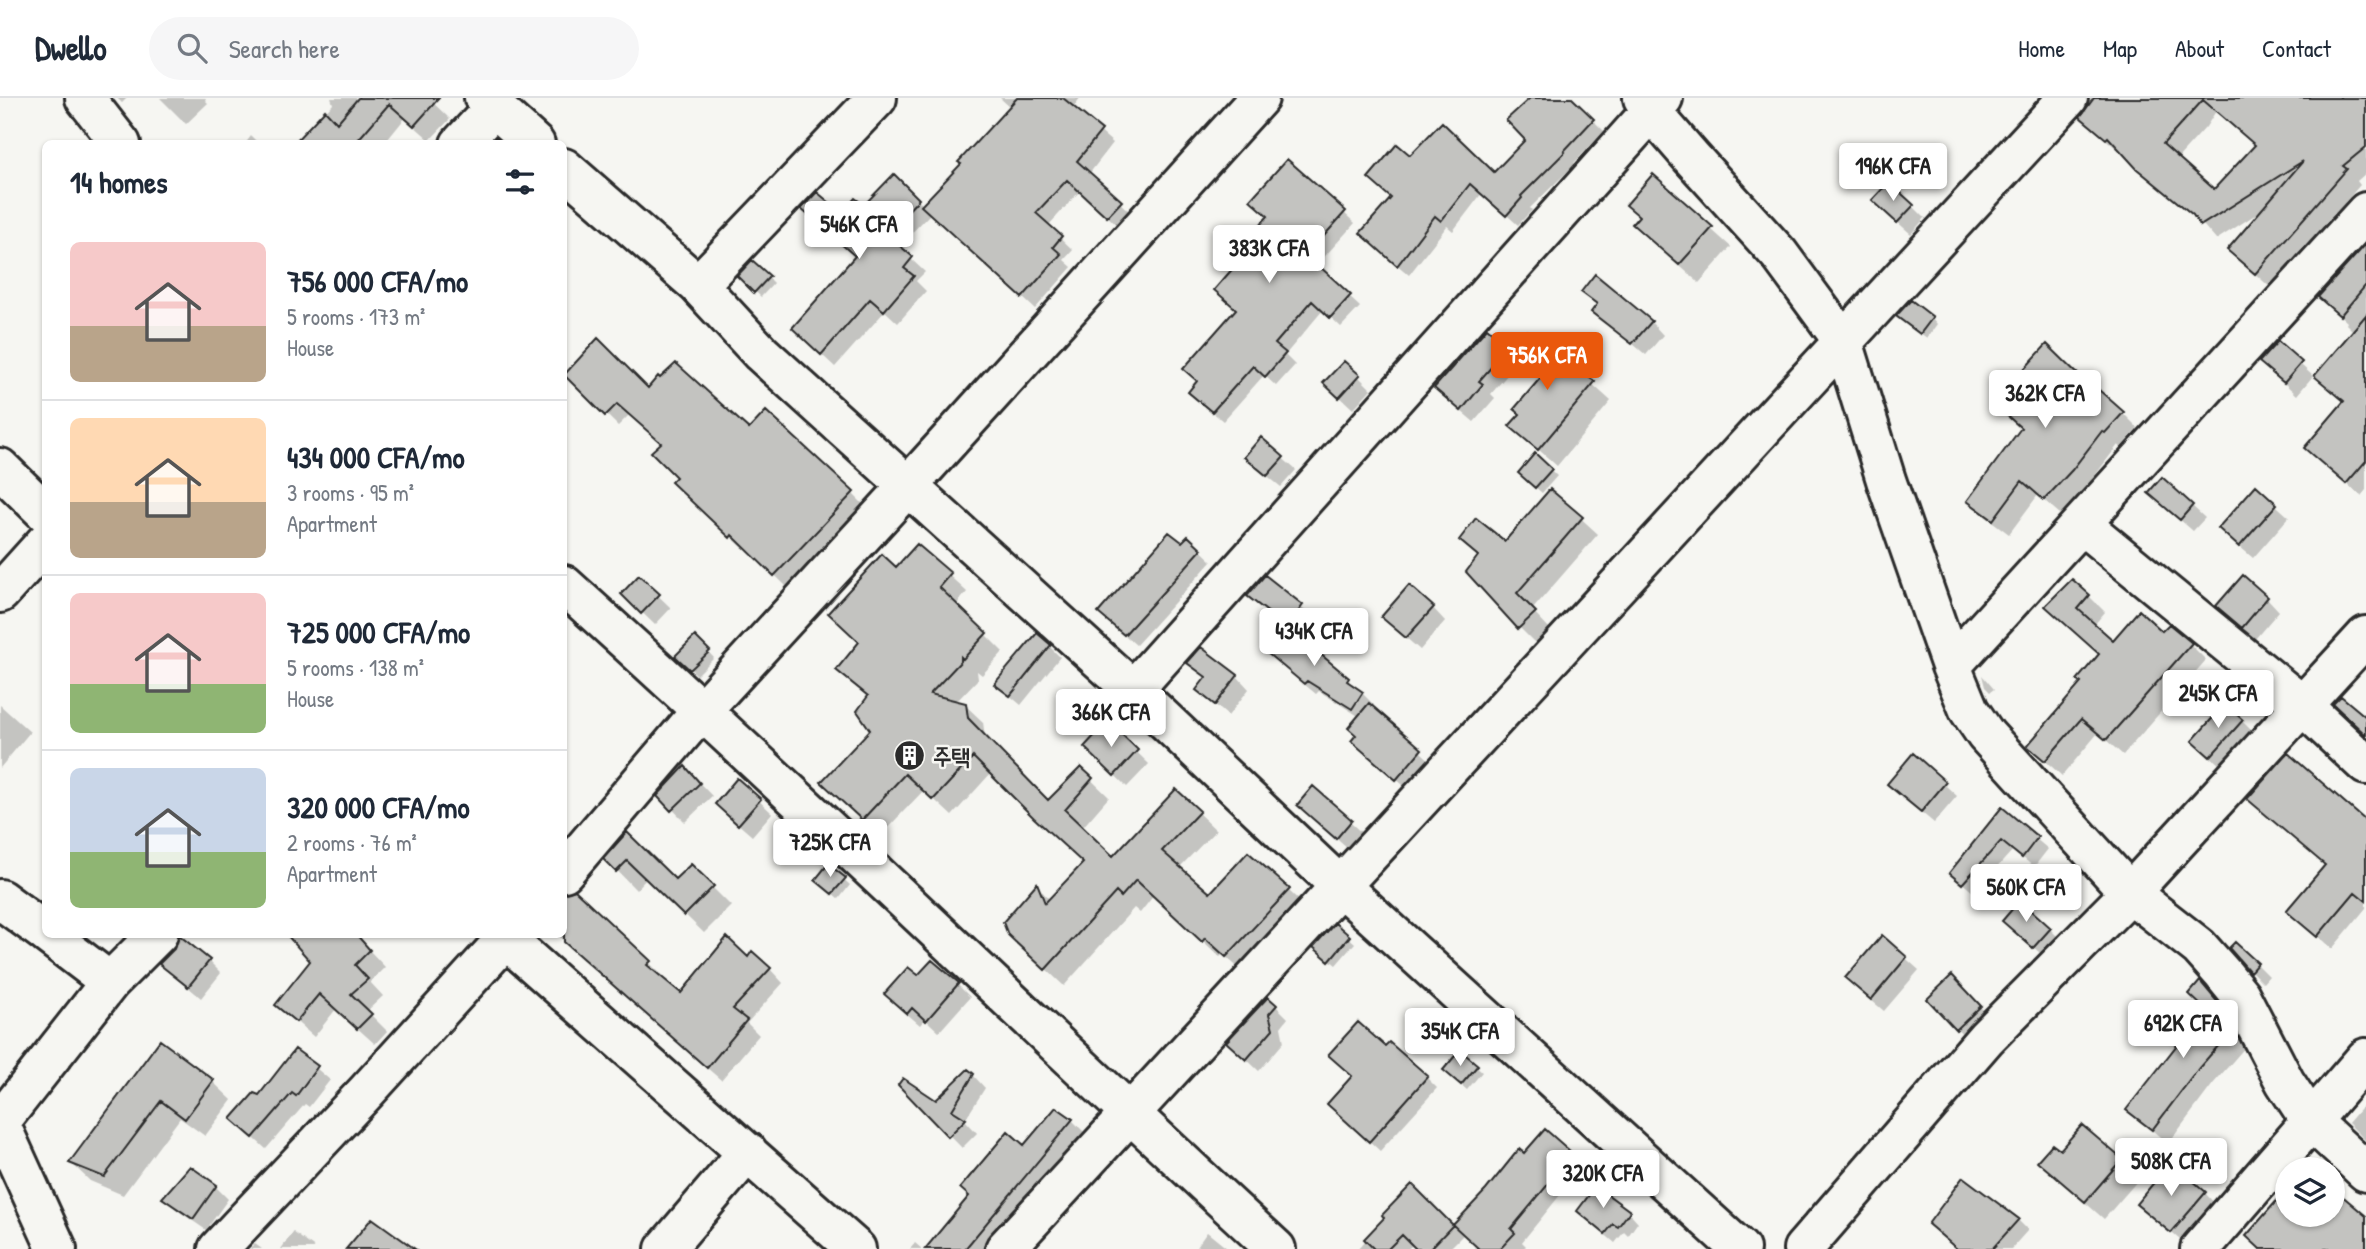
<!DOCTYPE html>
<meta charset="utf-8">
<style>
body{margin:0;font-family:"Patrick Hand","Poor Story",sans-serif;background:#f6f6f7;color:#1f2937;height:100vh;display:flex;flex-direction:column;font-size:26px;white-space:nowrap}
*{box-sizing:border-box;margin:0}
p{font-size:23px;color:#747a83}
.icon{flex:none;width:38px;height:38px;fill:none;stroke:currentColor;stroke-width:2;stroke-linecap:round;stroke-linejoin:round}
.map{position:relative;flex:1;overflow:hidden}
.side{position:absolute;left:42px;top:42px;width:525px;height:798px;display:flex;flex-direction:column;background:#fff;border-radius:10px;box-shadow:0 2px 5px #0004}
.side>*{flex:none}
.tools{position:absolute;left:2275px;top:1059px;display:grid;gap:14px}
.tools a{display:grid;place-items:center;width:70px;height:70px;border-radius:50%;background:#fff;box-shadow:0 2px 5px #0004;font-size:35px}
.price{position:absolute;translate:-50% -60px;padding:0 16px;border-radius:7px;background:#fff;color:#222;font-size:23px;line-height:46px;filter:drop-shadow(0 2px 4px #0008)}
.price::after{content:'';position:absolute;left:50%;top:42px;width:21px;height:16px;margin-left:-10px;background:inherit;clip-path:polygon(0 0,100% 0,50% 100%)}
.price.on{background:#ea580c;color:#fff}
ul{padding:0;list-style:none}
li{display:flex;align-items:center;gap:21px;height:175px;padding:0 28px}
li+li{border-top:2px solid #e0e1e3}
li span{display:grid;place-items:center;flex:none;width:196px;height:140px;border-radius:10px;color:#555}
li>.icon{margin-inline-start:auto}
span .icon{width:84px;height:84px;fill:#fffc;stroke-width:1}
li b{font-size:30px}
h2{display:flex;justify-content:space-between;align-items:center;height:84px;padding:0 28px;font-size:30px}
header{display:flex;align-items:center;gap:42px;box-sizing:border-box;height:98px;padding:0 35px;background:#fff;border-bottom:2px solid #e0e1e3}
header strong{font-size:33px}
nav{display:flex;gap:38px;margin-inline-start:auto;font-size:24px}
.search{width:490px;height:63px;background:#f6f6f7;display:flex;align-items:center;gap:18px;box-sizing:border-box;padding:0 24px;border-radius:38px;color:#747a83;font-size:26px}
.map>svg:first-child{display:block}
.shadow{fill:#0003;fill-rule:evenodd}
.building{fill:#c3c3c0;stroke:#2b2b2b;stroke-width:2;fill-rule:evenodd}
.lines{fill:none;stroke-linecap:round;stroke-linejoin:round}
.minor-casing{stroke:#2b2b2b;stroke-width:44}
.minor{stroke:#f6f6f2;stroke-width:38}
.labels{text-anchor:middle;stroke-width:5;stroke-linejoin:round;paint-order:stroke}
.poi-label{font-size:23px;font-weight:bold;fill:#2b2b2b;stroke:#f6f6f2;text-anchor:start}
</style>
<header>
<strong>Dwello</strong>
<div class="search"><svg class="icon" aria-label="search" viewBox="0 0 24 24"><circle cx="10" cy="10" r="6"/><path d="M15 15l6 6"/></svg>Search here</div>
<nav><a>Home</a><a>Map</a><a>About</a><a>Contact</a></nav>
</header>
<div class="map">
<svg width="2366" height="1151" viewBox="0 0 2366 1151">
<rect width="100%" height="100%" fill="#f6f6f2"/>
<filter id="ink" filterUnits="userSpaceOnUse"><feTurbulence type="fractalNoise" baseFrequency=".0143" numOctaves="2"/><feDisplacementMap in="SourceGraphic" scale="14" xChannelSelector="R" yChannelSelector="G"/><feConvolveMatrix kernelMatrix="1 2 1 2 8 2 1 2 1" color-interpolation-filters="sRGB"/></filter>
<g filter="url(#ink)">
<path class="shadow" d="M117,0H127L122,5Z
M160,0H206L205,2L208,5L186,26Z
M331,0H428L450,21L430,42L405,20L384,46H296L333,6Z
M1000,0H1080L1073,10L1113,45L1089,76L1133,117L1120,130L1080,93L1048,128L1073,152L1064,162L1072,169L1035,211L931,115L898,149L925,174L916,183L926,193L898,225L885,213L835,269L807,243L857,159L803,111L842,117L864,110L894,79L924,108L1011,10Z
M1530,0H1570L1604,33L1574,65L1575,66L1530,110L1532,112L1518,127L1482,95L1453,133L1447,128L1409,177L1373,146L1410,59L1494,77L1528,42Z
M2098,0H2366V75L2357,83L2360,87L2271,190L2244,166L2261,113L2216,142L2198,121L2154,85L2123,53L2122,55L2097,34ZM2216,13L2256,48L2214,93L2177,61L2206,29Z
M251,38L259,46H245Z
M1287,63L1355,125L1316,168L1360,209L1341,229L1323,212L1285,257L1295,267L1276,288L1264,277L1223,323L1200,304L1199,284L1238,212L1237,169L1270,118Z
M1653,79L1731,149L1699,185L1653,144L1641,119Z
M1913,108L1925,120L1911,136L1887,115Z
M2366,149V392L2361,398L2320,363L2345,304L2317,278L2354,234L2346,226L2347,224L2320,199Z
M753,164L774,185L761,199L739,178Z
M1583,194L1651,224L1663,237L1646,257L1594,213L1598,208Z
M1932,220L1937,226L1927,240L1904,224Z
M598,243L648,292L749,334L852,395L864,407L787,489L745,448L743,450L685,396L662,345L630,316L618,328L565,276Z
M2278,246L2313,278L2297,297L2261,264Z
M1508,250L1520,262L1491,296L1495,300L1474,324L1448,302Z
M1561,258L1611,303L1557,368L1512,328Z
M1359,279L1371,291L1353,311L1338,297Z
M2088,288L2123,315L2138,330L2121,349L2118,347L2087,388L2060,416L2038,397L2009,436L1985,418L1969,403L2023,331Z
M1261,341L1296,372L1281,389L1259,371Z
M1536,358L1557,378L1542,395L1526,381Z
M2257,390L2289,419L2253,460L2233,443Z
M1551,393L1598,436L1532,512L1550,531L1535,545L1519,529L1479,460L1461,442L1505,445Z
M2163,407L2192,408L2205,420L2193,433Z
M1188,440L1212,463L1136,547L1112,526Z
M917,448L967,494L956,507L1003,554L982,577L977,573L978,581L956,604L965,607L983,624L985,639L1048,704L1081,672L1109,699L1082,730L1113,761L1176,694L1216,732L1179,770L1210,798L1288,792L1306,809L1244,875L1223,856L1220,859L1154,797L1140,815L1134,810L1064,888L1028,854L1037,788L1050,802L1085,766L991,675L952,718L924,692L880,738L841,701L872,632L869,600L839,572L860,545L897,472Z
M639,479L671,510L655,527L623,496Z
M1265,480L1315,521L1299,541L1362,595L1374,607L1372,610L1433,665L1410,693L1366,655L1358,638L1360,619L1319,593L1316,596L1281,567L1290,532L1249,498Z
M2089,498L2105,514L2094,527L2113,544L2163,536L2190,546L2206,562L2123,657L2098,635L2062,678L2029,648L2083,585L2100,557L2064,524Z
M2267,500L2279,513L2255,541L2218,508Z
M1433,510L1445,523L1420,552L1396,531Z
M1038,537L1060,559L1021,607L996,586Z
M695,540L714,560L697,577L678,559Z
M1189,565L1237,578L1249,591L1228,618L1198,592L1207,581Z
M1982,577L1994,591L1990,594L1985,589Z
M0,607L30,634L0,670Z
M2242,623L2254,635L2223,670L2207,655Z
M1108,626L1149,666L1127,689L1086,649Z
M1913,658L1957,698L1934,725L1902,698Z
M685,670L712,698L685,724L660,698Z
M738,683L772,715L752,738L729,718Z
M1313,691L1363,736L1349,752L1312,719Z
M2249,701L2366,728V810L2332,851L2289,813L2326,768Z
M2002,712L2048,751L2034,769L2013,752L1974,795L1951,775Z
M627,737L675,784L691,768L731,808L704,835L647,780L636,792L606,761Z
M829,768L850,787L839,801L823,787Z
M575,794L663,878L661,880L681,897L748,861L770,871L783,885L747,925L759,937L721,982L626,900L557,836H564V801Z
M1336,828L1355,845L1336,867L1321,855Z
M2050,831L2062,843L2047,861L2017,835Z
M354,836L385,869L370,884L383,898L367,913L387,933L375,946L336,911L314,939L277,907L312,863Z
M1882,839L1919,872L1884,913L1859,892Z
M175,852L209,863L221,875L201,900L161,866Z
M2257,866L2269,878L2263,885L2251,873Z
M919,880L957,886L970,899L939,934L925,921L920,927L899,909Z
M2200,886L2234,924L2247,947L2213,986L2168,1046L2128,1011L2207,912Z
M1965,892L1992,922L1969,943L1929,901Z
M1276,908L1288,920L1281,929L1284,944L1259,973L1228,944Z
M161,944L213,984L232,1002L205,1038L180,1020L123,1097L90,1083L71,1065Z
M1386,950L1426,979L1437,990L1380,1053L1340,1016Z
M296,953L330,982L309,1009L305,1006L266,1051L246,1033L260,1000Z
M1460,955L1482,974L1467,992L1451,978Z
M973,977L985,990L965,1022L977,1035L962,1050L900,987L936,1004Z
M2366,1004V1043L2348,1025Z
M1056,1012L1072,1022L1089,1039L996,1151H927L1024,1050Z
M1545,1034L1581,1066L1562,1088L1565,1091L1522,1144L1526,1148L1523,1151H1481L1465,1135L1449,1151H1419L1413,1146L1408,1151H1358L1412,1089L1453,1129L1487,1093L1525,1058Z
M2060,1055L2121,1063L2139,1081L2104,1121L2058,1081Z
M216,1089L228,1101L206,1132L177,1112L164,1100Z
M2205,1095L2217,1108L2185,1146L2151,1118Z
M1629,1114L1638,1124L1628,1138L1624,1134L1615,1145L1589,1123Z
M2018,1122L2028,1132L2011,1151H1957Z
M293,1134L316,1151H281Z
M1207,1134L1228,1151H1195Z
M915,1145L922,1151H910Z
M255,1146L262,1151H250Z"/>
<path class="building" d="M358,0H439L414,28L389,6L357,43L360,46H293L325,12L337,25Z
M1017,0H1063L1102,32L1077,63L1122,103L1107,119L1067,82L1036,115L1062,138L1053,149L1061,156L1022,200L921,108L961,66L958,64Z
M1530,0H1572L1594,21L1564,53L1565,54L1521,98L1522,100L1506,118L1470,86L1441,123L1435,118L1397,168L1360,135L1391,100L1368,80L1397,46L1410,57L1442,24L1494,74L1525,42L1506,22Z
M2094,0H2366V49L2343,68L2347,71L2255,176L2227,152L2303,63L2200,128L2193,117L2137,71L2108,39L2106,41L2080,19ZM2203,2L2255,47L2214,91L2163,46Z
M1287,61L1346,113L1307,157L1351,197L1330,220L1312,203L1275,246L1286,255L1265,279L1253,268L1212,314L1188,294L1197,283L1183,271L1236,211L1214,192L1235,168L1228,162L1268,118L1250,102Z
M894,76L919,101L886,136L913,159L904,170L914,178L884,213L870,201L821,257L792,230L855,158L801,111L817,94L842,115L855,100L864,107Z
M1653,76L1713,129L1679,167L1632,126L1639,118L1626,107Z
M1889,84L1914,107L1897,125L1872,102Z
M2366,146V187L2340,218L2318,199Z
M752,162L770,178L754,195L737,178Z
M1595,176L1652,223L1632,246L1591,214L1597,206L1581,194Z
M1911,202L1933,219L1920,236L1896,218Z
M2366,217V363L2346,386L2304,350L2344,303L2314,278Z
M1487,230L1509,249L1479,283L1483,286L1461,313L1434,290Z
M1527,233L1557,261L1561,256L1595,284L1538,352L1509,328L1520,316L1514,311L1542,278L1511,250Z
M598,240L648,290L658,278L660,280L676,265L749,331L766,313L854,394L774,478L732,437L730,440L671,384L676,379L651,354L661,345L617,306L605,318L564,277Z
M2278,243L2302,264L2284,285L2259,264Z
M2047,246L2088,286L2090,284L2124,314L2105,335L2102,333L2072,372L2044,402L2022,383L1993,422L1967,403L2021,330L1993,305Z
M1344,263L1360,277L1339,300L1323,285Z
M1261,339L1284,359L1267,378L1244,359Z
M1535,355L1552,371L1535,390L1518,375Z
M2162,379L2193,407L2180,422L2148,395Z
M2256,387L2277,406L2239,449L2218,430Z
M1550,391L1583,419L1517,495L1536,514L1518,531L1466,474L1478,458L1459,442L1476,420L1505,443Z
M1169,434L1182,444L1188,438L1202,451L1124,537L1098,515Z
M917,446L951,475L939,489L987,535L963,561L961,559V563L930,596L966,605L968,620L1048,702L1081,669L1093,680L1065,712L1113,758L1176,691L1200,713L1162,753L1210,795L1248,754L1290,791L1226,859L1205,840L1202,844L1136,782L1121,799L1116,794L1045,872L1008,837L1003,824L1037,785L1045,805L1083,765L1034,720L973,659L933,702L905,676L862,722L821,684L870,632L857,613L868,598L836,572L859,544L828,515L882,456L896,469Z
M639,477L660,496L641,516L621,496Z
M1265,477L1303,507L1287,529L1247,498Z
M2243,477L2268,499L2242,530L2216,508Z
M2072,481L2090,497L2078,511L2113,542L2139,512L2162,533L2169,526L2192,545L2106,642L2081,621L2045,663L2027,648L2081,585L2077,582L2099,556L2045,508Z
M1409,487L1434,509L1406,540L1381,519Z
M1289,530L1349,580L1347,583L1363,594L1352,611L1307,583L1304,586L1267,555Z
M1037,535L1051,547L1010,598L994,586Z
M695,538L710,553L690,572L675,558Z
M1201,549L1238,577L1215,607L1196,592L1206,579L1187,565Z
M2341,598L2366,619V637L2333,606Z
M1369,605L1422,651L1396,682L1351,643L1356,637L1348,630Z
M2225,606L2243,622L2210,659L2192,643Z
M1108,623L1138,652L1114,678L1084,649Z
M1913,655L1946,684L1921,714L1887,686Z
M2288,655L2366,723V803L2355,794L2317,839L2286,813L2325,767L2247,701Z
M685,668L700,685L671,713L657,698Z
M737,680L761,701L738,727L715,706Z
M1313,688L1352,722L1336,741L1297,707Z
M2002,709L2038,739L2022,760L2001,743L1962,786L1949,775Z
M627,734L675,781L691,766L714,788L684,818L627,763L616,774L603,761Z
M828,766L846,780L832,796L815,782Z
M575,792L651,863L647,867L681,895L727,839L748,859L752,853L771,870L733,911L747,922L707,970L564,844V795Z
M2020,802L2051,830L2033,850L2002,823Z
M1335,825L1350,838L1329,863L1313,849Z
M286,836H356L370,852L355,867L368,881L351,896L372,916L357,931L319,896L296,924L275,907L310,863Z
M179,837L210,862L188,889L159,866L174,851Z
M1882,837L1907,859L1871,902L1845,880Z
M2235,844L2258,865L2250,874L2229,850Z
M932,862L959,885L926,923L912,910L907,916L884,896L908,869L918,877Z
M1952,877L1981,908L1956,932L1927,901Z
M2200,883L2220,907L2219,909L2224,913L2233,931L2199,970L2152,1032L2126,1012L2205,911L2189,896Z
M1268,899L1277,907L1269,916L1273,931L1246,962L1226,944Z
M1358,924L1385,948L1389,944L1428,978L1369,1044L1327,1006L1352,978L1328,957Z
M160,942L214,982L185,1021L161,1003L104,1079L69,1065Z
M295,951L318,968L296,998L292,995L253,1040L231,1021L254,995L259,997Z
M1460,952L1478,967L1461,987L1443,972Z
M968,971L974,976L952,1012L966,1021L948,1039L898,987L903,980L936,1002Z
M1056,1009L1073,1021L965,1151H925L969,1098L960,1090L1008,1033L1024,1047Z
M2082,1027L2122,1061L2085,1104L2037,1063L2052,1046L2060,1052Z
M1545,1031L1570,1053L1551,1075L1555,1078L1511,1131L1515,1135L1500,1151H1479L1453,1127L1486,1092L1519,1051L1524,1055Z
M2171,1064L2206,1094L2171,1135L2136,1106Z
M190,1068L217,1087L193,1121L162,1100Z
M1963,1079L2019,1121L1992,1151H1957L1928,1126Z
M1412,1086L1453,1127L1430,1151H1416L1402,1137L1388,1151H1374L1364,1141L1384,1120L1382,1117Z
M1596,1088L1630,1113L1618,1129L1613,1126L1605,1136L1577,1113Z
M2333,1090L2366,1118V1151H2260L2246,1138L2287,1091V1116H2333Z
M372,1120L415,1151H346Z"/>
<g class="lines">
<defs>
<path id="minor" d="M85,0L121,46
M484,0L535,46
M1643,0L1651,13L1691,59L1779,156L1843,243L1886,382L1951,568L1969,612L1986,637L2130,795L2199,849L2223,876L2240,897L2285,984L2310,1022L2366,1074
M460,46L494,10
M564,70L698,187L761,255L1133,592L1339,787L1740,1151
M698,187L877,0
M0,370L46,415
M2081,426L2302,607L2366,667
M564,487C805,704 1037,931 1276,1151
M0,495L46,444
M1951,568L2366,114
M1133,592L1663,0
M564,774L702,612L909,387L1259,0
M0,801L46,835
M500,836L856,1151
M110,884L158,836
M0,1024L110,884L47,836
M0,1026L57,1151
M218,1151L367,993L510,836
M665,1151L748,1054
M1005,1151L2068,0
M1803,1151L1986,940L2130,795L2366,538
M2200,1151L2366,960"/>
</defs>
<use href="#minor" class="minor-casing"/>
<use href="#minor" class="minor"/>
</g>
</g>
<defs>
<symbol id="building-disc" viewBox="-11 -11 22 22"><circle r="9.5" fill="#2b2b2b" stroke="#f6f6f2"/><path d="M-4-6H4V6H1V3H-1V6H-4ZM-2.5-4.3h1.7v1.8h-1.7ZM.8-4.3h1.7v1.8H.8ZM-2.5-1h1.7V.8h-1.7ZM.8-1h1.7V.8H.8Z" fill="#fff"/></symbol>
</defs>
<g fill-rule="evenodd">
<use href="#building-disc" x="892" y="640" width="35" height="35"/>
</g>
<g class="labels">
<g class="poi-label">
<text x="933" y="666">주택</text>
</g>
</g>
</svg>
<div class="tools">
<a><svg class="icon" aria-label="layers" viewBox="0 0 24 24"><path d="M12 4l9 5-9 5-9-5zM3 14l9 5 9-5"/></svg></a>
</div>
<b class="price" style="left:1893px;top:105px">196K CFA</b>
<b class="price" style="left:859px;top:163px">546K CFA</b>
<b class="price" style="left:1269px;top:187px">383K CFA</b>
<b class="price on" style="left:1547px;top:294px">756K CFA</b>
<b class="price" style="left:2045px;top:332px">362K CFA</b>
<b class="price" style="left:1314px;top:570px">434K CFA</b>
<b class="price" style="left:2218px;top:632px">245K CFA</b>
<b class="price" style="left:1111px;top:651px">366K CFA</b>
<b class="price" style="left:830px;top:781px">725K CFA</b>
<b class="price" style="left:2026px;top:826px">560K CFA</b>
<b class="price" style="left:2183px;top:962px">692K CFA</b>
<b class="price" style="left:1460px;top:970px">354K CFA</b>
<b class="price" style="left:2171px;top:1100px">508K CFA</b>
<b class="price" style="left:1603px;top:1112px">320K CFA</b>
<section class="side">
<h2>14 homes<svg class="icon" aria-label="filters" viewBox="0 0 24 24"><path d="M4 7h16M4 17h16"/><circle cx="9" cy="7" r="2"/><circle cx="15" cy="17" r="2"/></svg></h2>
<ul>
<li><span style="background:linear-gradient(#f6c9c9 60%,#b9a48a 0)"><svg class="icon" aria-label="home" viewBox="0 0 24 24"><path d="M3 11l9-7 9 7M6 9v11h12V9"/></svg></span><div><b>756 000 CFA/mo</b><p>5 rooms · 173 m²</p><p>House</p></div></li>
<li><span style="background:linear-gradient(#ffd9b3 60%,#b9a48a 0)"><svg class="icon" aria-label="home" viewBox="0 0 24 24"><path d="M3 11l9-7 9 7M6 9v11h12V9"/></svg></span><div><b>434 000 CFA/mo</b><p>3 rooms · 95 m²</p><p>Apartment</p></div></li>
<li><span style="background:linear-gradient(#f6c9c9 65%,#8fb573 0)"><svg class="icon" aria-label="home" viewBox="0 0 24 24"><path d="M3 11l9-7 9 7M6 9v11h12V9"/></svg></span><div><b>725 000 CFA/mo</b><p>5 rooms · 138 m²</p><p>House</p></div></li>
<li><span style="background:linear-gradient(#c9d6e8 60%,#8fb573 0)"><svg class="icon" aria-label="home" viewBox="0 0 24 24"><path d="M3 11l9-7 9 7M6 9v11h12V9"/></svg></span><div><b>320 000 CFA/mo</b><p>2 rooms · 76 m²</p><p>Apartment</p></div></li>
</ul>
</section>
</div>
